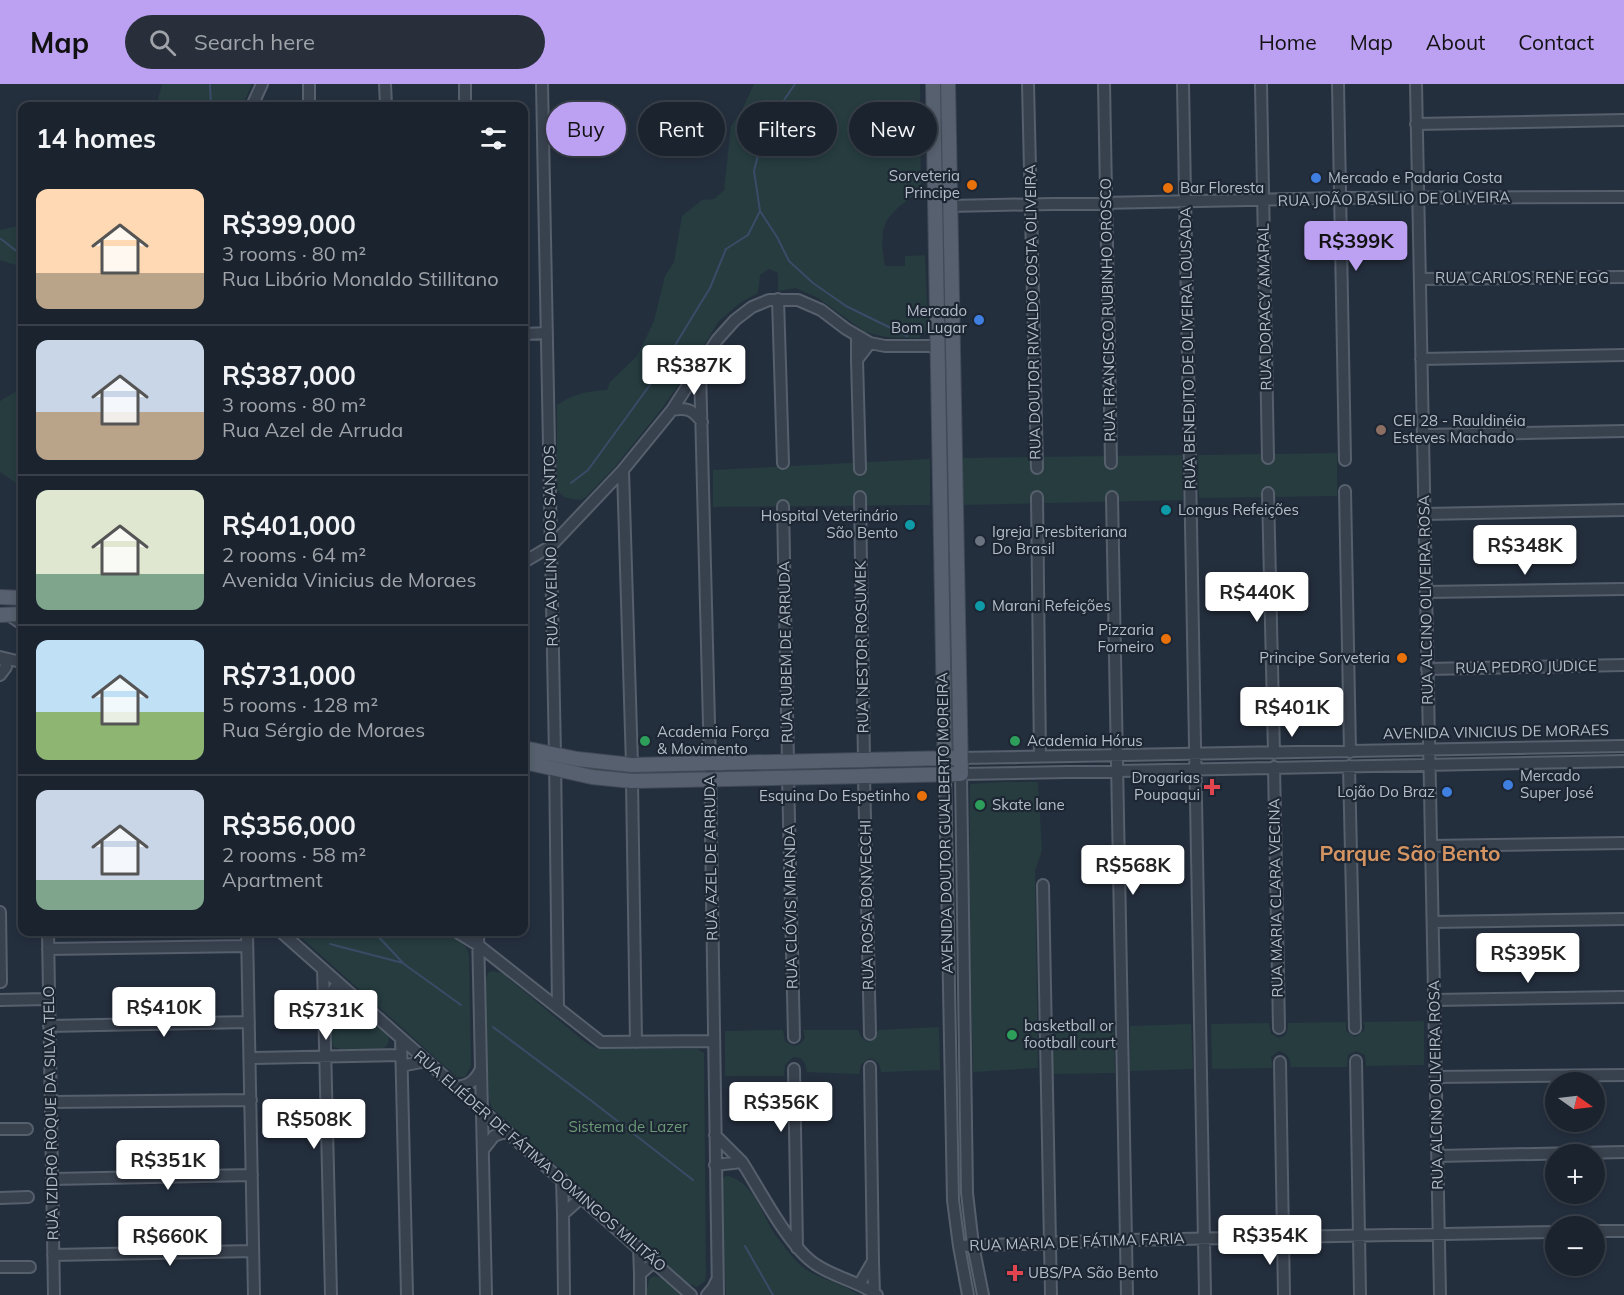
<!DOCTYPE html>
<meta charset="utf-8">
<style>
body{margin:0;font-family:Mulish,sans-serif;background:#282f3a;color:#f1f3f6;height:100vh;display:flex;flex-direction:column;font-size:22px;white-space:nowrap}
*{box-sizing:border-box;margin:0}
p{font-size:20px;color:#a0a4aa}
.icon{flex:none;width:33px;height:33px;fill:none;stroke:currentColor;stroke-width:2;stroke-linecap:round;stroke-linejoin:round}
.map{position:relative;flex:1;overflow:hidden}
.sheet{position:absolute;left:18px;top:18px;width:510px;height:834px;display:flex;flex-direction:column;background:#1b232e;border-radius:12px;box-shadow:0 3px 9px #0003,0 0 0 2px #39404a}
.sheet>*{flex:none}
.hud{position:absolute;left:546px;top:18px;width:570px;height:54px;display:flex;gap:12px}
.needle{width:39px;rotate:104deg}
.controls{position:absolute;left:1545px;top:988px;display:grid;gap:12px}
.controls a{display:grid;place-items:center;width:60px;height:60px;border-radius:50%;background:#1b232e;box-shadow:0 3px 9px #0003,0 0 0 2px #39404a;font-size:30px}
.price{position:absolute;translate:-50% -51px;padding:0 14px;border-radius:6px;background:#fff;color:#222;font-size:20px;line-height:39px;filter:drop-shadow(0 2px 3px #0008)}
.price::after{content:'';position:absolute;left:50%;top:36px;width:18px;height:14px;margin-left:-9px;background:inherit;clip-path:polygon(0 0,100% 0,50% 100%)}
.price.active{background:#bca0f2;color:#111}
ul{padding:0;list-style:none}
li{display:flex;align-items:center;gap:18px;height:150px;padding:0 18px}
li+li{border-top:2px solid #39404a}
li span{display:grid;place-items:center;flex:none;width:168px;height:120px;border-radius:12px;color:#555}
li>.icon{margin-inline-start:auto}
span .icon{width:72px;height:72px;fill:#fffc;stroke-width:1}
li b{font-size:26px}
h2{display:flex;justify-content:space-between;align-items:center;height:72px;padding:0 18px;font-size:26px}
.pill{padding:0 21px;border-radius:27px;background:#1b232e;box-shadow:0 3px 9px #0003,0 0 0 2px #39404a;font-size:21px;line-height:54px}
.pill.active{background:#bca0f2;color:#111}
header{display:flex;align-items:center;gap:36px;box-sizing:border-box;height:84px;padding:0 30px;background:#bca0f2;color:#111}
header strong{font-size:28px}
nav{display:flex;gap:33px;margin-inline-start:auto;font-size:21px}
.search{width:420px;height:54px;background:#282f3a;display:flex;align-items:center;gap:15px;box-sizing:border-box;padding:0 21px;border-radius:33px;color:#a0a4aa;font-size:22px}
.map>svg:first-child{display:block}
.green{fill:#263c3f}
.lines{fill:none;stroke-linecap:round;stroke-linejoin:round}
.stream{stroke:#394c67;stroke-width:2}
.minor-casing{stroke:#565f6c;stroke-width:14}
.major-casing{stroke:#414a57;stroke-width:16}
.minor{stroke:#38414e;stroke-width:10}
.major{stroke:#56606e;stroke-width:14}
.shop-dot{fill:#3f7fe0;stroke:#1d2633;stroke-width:2}
.food-dot{fill:#e8710a;stroke:#1d2633;stroke-width:2}
.education-dot{fill:#8d6e63;stroke:#1d2633;stroke-width:2}
.culture-dot{fill:#0f9aa8;stroke:#1d2633;stroke-width:2}
.worship-dot{fill:#6b7280;stroke:#1d2633;stroke-width:2}
.leisure-dot{fill:#2e9e5b;stroke:#1d2633;stroke-width:2}
.health-dot{fill:#e0444e;stroke:#1d2633;stroke-width:2}
.labels{text-anchor:middle;stroke-width:4.5;stroke-linejoin:round;paint-order:stroke}
.poi-label{font-size:15px;fill:#b4bcc9;stroke:#1d2633;text-anchor:start}
.street-label{font-size:15px;fill:#b4bcc9;stroke:#1d2633}
.park-label{font-size:15px;fill:#6b9a76;stroke:#1d2633}
.district-label{font-size:21px;font-weight:bold;fill:#d59563;stroke:#1d2633}
</style>
<header>
<strong>Map</strong>
<div class="search"><svg class="icon" aria-label="search" viewBox="0 0 24 24"><circle cx="10" cy="10" r="6"/><path d="M15 15l6 6"/></svg>Search here</div>
<nav><a>Home</a><a>Map</a><a>About</a><a>Contact</a></nav>
</header>
<div class="map">
<svg width="1624" height="1211" viewBox="0 0 1624 1211">
<rect width="100%" height="100%" fill="#242f3e"/>
<path class="green" d="M162,0H252L242,22H156Z
M754,0H920L921,106C886,132 877,137 885,182H905V172L925,171L928,244L924,250L918,254L886,253L865,248L818,214L796,204L778,207V189L769,185L760,191L758,209L740,219L718,238L692,282L660,327L614,384L586,413L580,416L572,415L564,413L557,406V321C573,310 587,307 607,306L610,298L637,272L654,237L665,192L674,178L682,132L702,116L714,115L724,106L731,42L741,28Z
M942,127L943,130L945,257L942,259Z
M22,141V183L0,176V146Z
M22,304V403L0,388V317Z
M1337,369V412L1199,414L1198,371Z
M1182,371L1183,416L962,421V374Z
M930,375V421L713,423V386Z
M1003,698H1038L1042,766L1035,787L1038,984L973,988L969,805L970,700Z
M295,848H444C455,854 467,858 469,872L471,982L465,993H457Z
M492,887L502,889L585,958L597,965H697L704,969L706,1191L705,1197L697,1203L688,1199L492,1024L489,1015L485,898L488,889Z
M335,911H342L384,947C391,954 391,960 382,965L342,966L334,963C326,950 328,924 335,911Z
M1424,937V981L1366,982L1365,971L1356,967L1348,971L1347,983H1290C1292,976 1287,969 1279,967L1271,973L1273,984L1212,985L1211,940L1269,939L1271,950L1279,954C1287,952 1288,947 1288,939L1346,938V947L1355,953L1364,947L1365,942L1363,938Z
M1191,940L1193,985L1130,987V942Z
M939,943L940,986L881,988C880,980 878,977 870,974L861,980L859,990L807,988L805,979L800,974L793,973L785,981L784,992H725V947L783,946L785,957C793,964 801,963 805,953L803,946H858L861,953L868,958L876,953L878,946Z
M1114,943L1115,989L1052,990V945Z
M728,1092C757,1100 762,1135 779,1156C789,1168 798,1182 812,1189C827,1197 845,1201 859,1211H726L721,1120L723,1096L724,1093Z
M654,1192L666,1195L684,1211H645L650,1194Z"/>
<g class="lines">
<path class="stream" d="M210,0L211,22
M760,127L777,153L789,177L813,199L846,222L907,252
M1,155L15,166L22,168
M571,399L588,386L655,294L710,204L726,165L748,151L760,127L754,87L765,44L795,0
M374,848L404,880L461,921
M330,860L403,879
M493,943L593,1018L693,1096
M745,1162L773,1211"/>
<defs>
<path id="minor" d="M309,0V22
M385,0L386,22
M465,0V22
M542,0L555,672L558,924
M1028,0L1037,384
M1104,0L1111,379
M1183,0L1205,1211
M1261,0L1268,374
M1338,0L1345,376
M1416,0L1440,1211
M252,22L262,0
M1416,40L1624,36
M949,122L1340,114L1624,113
M1420,195L1624,193
M778,215L783,379
M524,250L547,249
M857,253V276L870,259
M1421,275L1624,271
M857,276L860,385
M700,285L710,679L718,1211
M672,326C687,323 693,326 702,338
M1424,351L1624,347
M623,386L632,681
M1345,407L1350,668
M1268,409L1274,669
M860,413L864,677
M1037,413L1040,673
M1112,413L1127,1211
M783,422L788,678
M1425,430L1624,426
M524,478L551,462L623,386L672,326L717,256L735,236L752,223L769,216H798L821,226L846,245L870,259L885,262H930L937,265
M1426,508L1624,505
M9,531L22,540
M0,573L5,577L6,583L0,591
M0,573L21,578
M1427,585L1624,581
M960,674L1624,662
M1349,682L1355,944
M1274,683L1279,944
M945,690L953,1116L959,1162L968,1211
M788,692L794,953
M864,692L870,950
M632,697L636,958
M1431,762L1624,759
M1043,801L1051,1211
M0,828L1,898
M1433,838L1624,835
M48,848L54,1211
M247,848L254,1211
M281,848L691,1211
M457,848L478,861L601,958L713,957
M478,848L486,1211
M48,865L247,862
M323,885L324,920L338,899
M0,916L48,915
M1434,916L1624,913
M324,920L331,1211
M49,942L249,938
M401,955L407,1211
M250,974L401,971
M1356,977L1360,1211
M1280,978L1284,1211
M870,983L873,1177
M402,984L406,981L426,977
M794,985L797,1164
M1436,993L1624,991
M456,1003C469,1002 475,997 481,985
M50,1018L251,1016
M0,1045H27
M715,1051L742,1078L715,1081
M483,1066L494,1052L507,1047
M1438,1072L1624,1068
M742,1078C760,1106 789,1163 815,1180C833,1193 858,1197 877,1211
M52,1095L252,1091
M562,1095L563,1130L582,1113
M0,1114L28,1113
M563,1130L564,1211
M1594,1147H1624
M959,1162L1126,1156L1556,1148
M639,1163L640,1190L655,1177
M53,1171L253,1167
M0,1183H30
M640,1190V1211
M859,1201L873,1177L874,1209
M707,1211L713,1204L717,1196
M983,1211L973,1161L967,1109L961,690L1624,677"/>
<path id="major" d="M933,0L945,690
M0,513L22,514
M0,531L22,530
M524,664L577,675L632,681L952,674
M524,678L592,693L632,697L961,690L948,0"/>
</defs>
<use href="#minor" class="minor-casing"/>
<use href="#major" class="major-casing"/>
<use href="#minor" class="minor"/>
<use href="#major" class="major"/>
</g>
<g class="shop-dot">
<circle cx="1316" cy="94" r="6"/>
<circle cx="979" cy="236" r="6"/>
<circle cx="1508" cy="701" r="6"/>
<circle cx="1447" cy="708" r="6"/>
</g>
<g class="food-dot">
<circle cx="972" cy="101" r="6"/>
<circle cx="1168" cy="104" r="6"/>
<circle cx="1166" cy="555" r="6"/>
<circle cx="1402" cy="574" r="6"/>
<circle cx="922" cy="712" r="6"/>
</g>
<circle class="education-dot" cx="1381" cy="346" r="6"/>
<g class="culture-dot">
<circle cx="1166" cy="426" r="6"/>
<circle cx="910" cy="441" r="6"/>
<circle cx="980" cy="522" r="6"/>
</g>
<circle class="worship-dot" cx="980" cy="457" r="6"/>
<g class="leisure-dot">
<circle cx="645" cy="657" r="6"/>
<circle cx="1015" cy="657" r="6"/>
<circle cx="980" cy="721" r="6"/>
<circle cx="1012" cy="951" r="6"/>
</g>
<g class="health-dot">
<path d="M1209 694h6v6h6v6h-6v6h-6v-6h-6v-6h6z"/>
<path d="M1012 1180h6v6h6v6h-6v6h-6v-6h-6v-6h6z"/>
</g>
<g class="labels">
<g class="poi-label">
<text x="960" y="97" text-anchor="end">Sorveteria<tspan x="960" dy="17">Principe</tspan></text>
<text x="1328" y="99">Mercado e Padaria Costa</text>
<text x="1180" y="109">Bar Floresta</text>
<text x="967" y="232" text-anchor="end">Mercado<tspan x="967" dy="17">Bom Lugar</tspan></text>
<text x="1393" y="342">CEI 28 - Rauldinéia<tspan x="1393" dy="17">Esteves Machado</tspan></text>
<text x="1178" y="431">Longus Refeições</text>
<text x="898" y="437" text-anchor="end">Hospital Veterinário<tspan x="898" dy="17">São Bento</tspan></text>
<text x="992" y="453">Igreja Presbiteriana<tspan x="992" dy="17">Do Brasil</tspan></text>
<text x="992" y="527">Marani Refeições</text>
<text x="1154" y="551" text-anchor="end">Pizzaria<tspan x="1154" dy="17">Forneiro</tspan></text>
<text x="1390" y="579" text-anchor="end">Principe Sorveteria</text>
<text x="657" y="653">Academia Força<tspan x="657" dy="17">&amp; Movimento</tspan></text>
<text x="1027" y="662">Academia Hórus</text>
<text x="1520" y="697">Mercado<tspan x="1520" dy="17">Super José</tspan></text>
<text x="1200" y="699" text-anchor="end">Drogarias<tspan x="1200" dy="17">Poupaqui</tspan></text>
<text x="1435" y="713" text-anchor="end">Lojão Do Braz</text>
<text x="910" y="717" text-anchor="end">Esquina Do Espetinho</text>
<text x="992" y="726">Skate lane</text>
<text x="1024" y="947">basketball or<tspan x="1024" dy="17">football court</tspan></text>
<text x="1028" y="1194">UBS/PA São Bento</text>
</g>
<g class="street-label">
<text transform="translate(1394 115) rotate(-1)" y="5">RUA JOÃO BASILIO DE OLIVEIRA</text>
<text x="1522" y="199">RUA CARLOS RENE EGG</text>
<text transform="translate(1265 223) rotate(-91)" y="5">RUA DORACY AMARAL</text>
<text transform="translate(1108 226) rotate(-91)" y="5">RUA FRANCISCO RUBINHO OROSCO</text>
<text transform="translate(1033 228) rotate(-91)" y="5">RUA DOUTOR RIVALDO COSTA OLIVEIRA</text>
<text transform="translate(1188 264) rotate(-91)" y="5">RUA BENEDITO DE OLIVEIRA LOUSADA</text>
<text transform="translate(551 462) rotate(-91)" y="5">RUA AVELINO DOS SANTOS</text>
<text transform="translate(1426 516) rotate(-91)" y="5">RUA ALCINO OLIVEIRA ROSA</text>
<text transform="translate(862 563) rotate(-91)" y="5">RUA NESTOR ROSUMEK</text>
<text transform="translate(786 568) rotate(-91)" y="5">RUA RUBEM DE ARRUDA</text>
<text transform="translate(1526 583) rotate(-1)" y="5">RUA PEDRO JUDICE</text>
<text transform="translate(1496 648) rotate(-1)" y="5">AVENIDA VINICIUS DE MORAES</text>
<text transform="translate(945 739) rotate(-91)" y="5">AVENIDA DOUTOR GUALBERTO MOREIRA</text>
<text transform="translate(711 774) rotate(-91)" y="5">RUA AZEL DE ARRUDA</text>
<text transform="translate(1276 814) rotate(-91)" y="5">RUA MARIA CLARA VECINA</text>
<text transform="translate(867 821) rotate(-91)" y="5">RUA ROSA BONVECCHI</text>
<text transform="translate(791 823) rotate(-91)" y="5">RUA CLÓVIS MIRANDA</text>
<text transform="translate(1436 1001) rotate(-91)" y="5">RUA ALCINO OLIVEIRA ROSA</text>
<text transform="translate(51 1029) rotate(-91)" y="5">RUA IZIDRO ROQUE DA SILVA TELO</text>
<text transform="translate(540 1077) rotate(41)" y="5">RUA ELIÉDER DE FÁTIMA DOMINGOS MILITÃO</text>
<text transform="translate(1077 1158) rotate(-2)" y="5">RUA MARIA DE FÁTIMA FARIA</text>
</g>
<g class="park-label">
<text x="628" y="1048">Sistema de Lazer</text>
</g>
<g class="district-label">
<text x="1410" y="777">Parque São Bento</text>
</g>
</g>
</svg>
<div class="controls">
<a><svg class="needle" viewBox="-14 -14 28 28"><path d="M0-13l5 13h-10z" fill="#e53935"/><path d="M0 13l5-13h-10z" fill="#a0a4aa"/></svg></a>
<a>+</a>
<a>−</a>
</div>
<b class="price active" style="left:1356px;top:188px">R$399K</b>
<b class="price" style="left:694px;top:312px">R$387K</b>
<b class="price" style="left:1525px;top:492px">R$348K</b>
<b class="price" style="left:1257px;top:539px">R$440K</b>
<b class="price" style="left:1292px;top:654px">R$401K</b>
<b class="price" style="left:1133px;top:812px">R$568K</b>
<b class="price" style="left:1528px;top:900px">R$395K</b>
<b class="price" style="left:164px;top:954px">R$410K</b>
<b class="price" style="left:326px;top:957px">R$731K</b>
<b class="price" style="left:781px;top:1049px">R$356K</b>
<b class="price" style="left:314px;top:1066px">R$508K</b>
<b class="price" style="left:168px;top:1107px">R$351K</b>
<b class="price" style="left:1270px;top:1182px">R$354K</b>
<b class="price" style="left:170px;top:1183px">R$660K</b>
<div class="hud">
<a class="pill active">Buy</a>
<a class="pill">Rent</a>
<a class="pill">Filters</a>
<a class="pill">New</a>
</div>
<section class="sheet">
<h2>14 homes<svg class="icon" aria-label="filters" viewBox="0 0 24 24"><path d="M4 7h16M4 17h16"/><circle cx="9" cy="7" r="2"/><circle cx="15" cy="17" r="2"/></svg></h2>
<ul>
<li><span style="background:linear-gradient(#ffd9b3 70%,#b9a48a 0)"><svg class="icon" aria-label="home" viewBox="0 0 24 24"><path d="M3 11l9-7 9 7M6 9v11h12V9"/></svg></span><div><b>R$399,000</b><p>3 rooms · 80 m²</p><p>Rua Libório Monaldo Stillitano</p></div></li>
<li><span style="background:linear-gradient(#c9d6e8 60%,#b9a48a 0)"><svg class="icon" aria-label="home" viewBox="0 0 24 24"><path d="M3 11l9-7 9 7M6 9v11h12V9"/></svg></span><div><b>R$387,000</b><p>3 rooms · 80 m²</p><p>Rua Azel de Arruda</p></div></li>
<li><span style="background:linear-gradient(#dfe7d0 70%,#7fa58c 0)"><svg class="icon" aria-label="home" viewBox="0 0 24 24"><path d="M3 11l9-7 9 7M6 9v11h12V9"/></svg></span><div><b>R$401,000</b><p>2 rooms · 64 m²</p><p>Avenida Vinicius de Moraes</p></div></li>
<li><span style="background:linear-gradient(#bfe0f5 60%,#8fb573 0)"><svg class="icon" aria-label="home" viewBox="0 0 24 24"><path d="M3 11l9-7 9 7M6 9v11h12V9"/></svg></span><div><b>R$731,000</b><p>5 rooms · 128 m²</p><p>Rua Sérgio de Moraes</p></div></li>
<li><span style="background:linear-gradient(#c9d6e8 75%,#7fa58c 0)"><svg class="icon" aria-label="home" viewBox="0 0 24 24"><path d="M3 11l9-7 9 7M6 9v11h12V9"/></svg></span><div><b>R$356,000</b><p>2 rooms · 58 m²</p><p>Apartment</p></div></li>
</ul>
</section>
</div>
